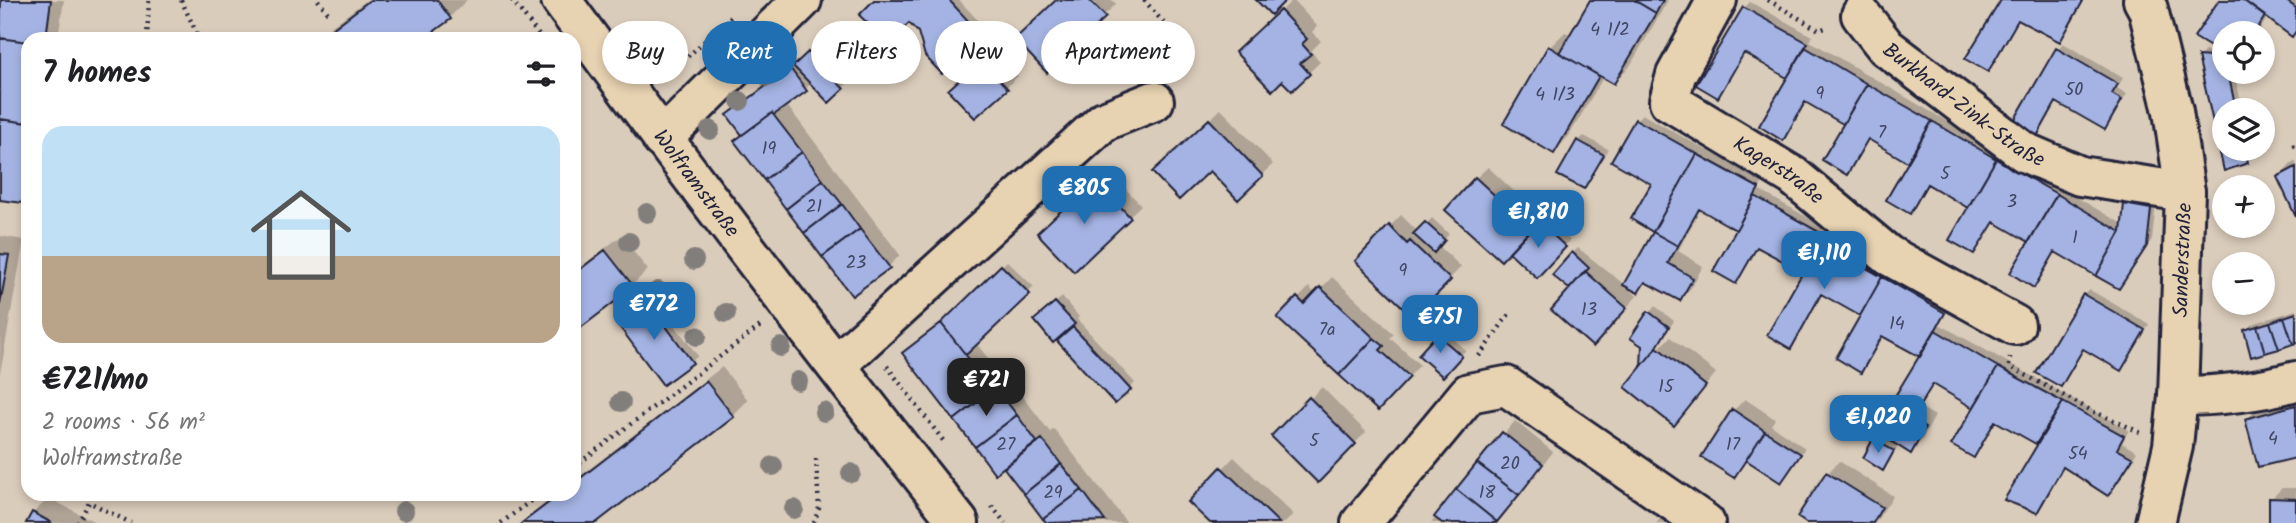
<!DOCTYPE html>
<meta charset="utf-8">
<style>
body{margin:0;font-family:Kalam,sans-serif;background:#f6f6f6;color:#202124;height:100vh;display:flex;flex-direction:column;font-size:26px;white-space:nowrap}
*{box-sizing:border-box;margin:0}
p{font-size:23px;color:#757577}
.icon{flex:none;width:38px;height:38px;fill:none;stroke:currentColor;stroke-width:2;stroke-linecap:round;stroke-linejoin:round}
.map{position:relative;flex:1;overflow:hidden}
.details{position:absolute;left:21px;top:32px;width:560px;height:469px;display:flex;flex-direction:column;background:#fff;border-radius:21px;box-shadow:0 4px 10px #0003}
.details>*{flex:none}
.hud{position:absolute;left:602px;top:21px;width:665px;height:63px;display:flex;gap:14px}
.buttons{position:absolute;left:2212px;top:21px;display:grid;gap:14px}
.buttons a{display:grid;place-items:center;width:63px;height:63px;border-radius:50%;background:#fff;box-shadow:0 4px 10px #0003;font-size:35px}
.price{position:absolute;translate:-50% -60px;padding:0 16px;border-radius:14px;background:#1f6fb2;color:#fff;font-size:23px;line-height:46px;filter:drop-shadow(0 2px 4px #0008)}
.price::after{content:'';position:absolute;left:50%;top:42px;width:21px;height:16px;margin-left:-10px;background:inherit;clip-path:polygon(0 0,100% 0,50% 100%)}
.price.on{background:#222;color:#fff}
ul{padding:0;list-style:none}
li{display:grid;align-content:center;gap:14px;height:371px;padding:0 21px}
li+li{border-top:2px solid #e0e0e0}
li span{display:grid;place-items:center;height:217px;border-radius:21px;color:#555}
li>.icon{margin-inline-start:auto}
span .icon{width:126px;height:126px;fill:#fffc;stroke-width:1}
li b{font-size:30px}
h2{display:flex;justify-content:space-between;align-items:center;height:84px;padding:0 21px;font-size:30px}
.chip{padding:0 24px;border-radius:32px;background:#fff;box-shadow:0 4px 10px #0003;font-size:24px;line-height:63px}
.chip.on{background:#1f6fb2;color:#fff}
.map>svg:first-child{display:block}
.shadow{fill:#0003}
.building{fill:#a4b3e3;stroke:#22223b;stroke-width:2}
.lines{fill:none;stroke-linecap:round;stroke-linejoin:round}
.minor-casing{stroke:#22223b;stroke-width:44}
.path{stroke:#22223b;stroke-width:4.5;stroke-dasharray:2 5;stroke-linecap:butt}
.minor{stroke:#e7d2b1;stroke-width:38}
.tree{fill:#827e7c}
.labels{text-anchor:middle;stroke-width:5;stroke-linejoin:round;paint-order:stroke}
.number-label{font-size:18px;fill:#424665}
.street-label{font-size:21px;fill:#22223b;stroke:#e7d2b1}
</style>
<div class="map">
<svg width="2296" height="523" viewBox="0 0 2296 523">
<rect width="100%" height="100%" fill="#daccbb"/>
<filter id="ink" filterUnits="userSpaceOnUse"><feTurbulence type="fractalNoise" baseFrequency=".0143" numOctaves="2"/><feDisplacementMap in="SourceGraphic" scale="14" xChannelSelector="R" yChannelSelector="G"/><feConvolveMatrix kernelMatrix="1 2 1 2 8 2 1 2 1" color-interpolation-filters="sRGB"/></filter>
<g filter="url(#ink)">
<path class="shadow" d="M2,0H64L58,38H28V196L23,201L0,198V18Z
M367,0H467L450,17L422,38H316Z
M877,0H959L986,29L942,71L920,32L909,21Z
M1058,0H1112L1116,4L1047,71Z
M1293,0L1317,26L1312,32L1321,41L1311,51L1320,62L1292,89L1249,40Z
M1592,0H1668L1630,66L1614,82L1604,76L1569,136L1554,152L1550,47L1565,32L1572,35Z
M2002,0H2085L2066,34L2060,39L2020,18L1994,64L1988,70Z
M2214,0H2296V31L2268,17L2258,33H2224V72H2234L2243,110H2224V149H2251L2253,156L2247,162L2225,169L2200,56L2205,51L2222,52L2219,4Z
M1750,2L1812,36L1810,41L2124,225L2125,205L2131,200L2156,204L2152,239L2125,282L2119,287L2056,251L2039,280L2034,286L2031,241L1995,220L1974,252L1970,207L1929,183L1915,206L1910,212V162L1869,138L1852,167L1847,173L1846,123L1807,101L1788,133L1783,139L1790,77L1745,52L1723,90L1718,95L1744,8Z
M2063,43L2123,78L2117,88L2127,94L2110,122L2104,128L2058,101L2041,130L2035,136L2058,49Z
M815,47L849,82L829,101L812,83L786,104L900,255L889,266L852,294L730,115L797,65Z
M993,50L1018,76L976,116L962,78Z
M1221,109L1273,164L1238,198L1210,168L1166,161Z
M1642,114L1763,182L1759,190L1828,229L1824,236L1949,307L1939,324L2129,430L2122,443L2137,452L2113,488L2064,466L2043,505L2037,511L2038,444L1997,420L1979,450L1974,456L1975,408L1934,382L1920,407L1935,416L1922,440L1911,451L1899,444L1889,463L1883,469L1875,440L1882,433L1922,357L1884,335L1867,365L1861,371L1862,316L1823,293L1796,341L1790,347L1805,272L1759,246L1741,276L1736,282L1739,229L1701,208L1678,251L1703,266L1691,288L1680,299L1647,282L1638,291L1627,287L1637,296L1604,333L1578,282L1573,253L1578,248L1625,285L1654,233L1653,183L1636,120Z
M1584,136L1608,149L1589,181L1583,187L1578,141Z
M2294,161H2296V213L2279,177Z
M1488,167L1543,218L1545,216L1570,240L1537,276L1476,178Z
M1107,169L1141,205L1074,269L1051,222Z
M1401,215L1418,232L1432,218L1449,234L1439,246L1461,267L1414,315L1357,261Z
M0,236L24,240L0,374Z
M621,236L648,270L632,285L574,331V272Z
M1007,261L1034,287L976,343L1005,380L1009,378L1050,432L1054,429L1127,523H1049L1004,466L996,472L905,353L916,342L954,313Z
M1332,277L1394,334L1390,338L1420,365L1389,398L1298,299L1309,287L1316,294Z
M2090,290L2149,324L2126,363L2121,368L2085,348L2066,379L2060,385L2084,295Z
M652,295L698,356L664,383L624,316Z
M1062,297L1079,317L1077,319L1135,383L1115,402L1057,338L1042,315Z
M1655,306L1674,321L1657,346L1659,348L1670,337L1716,373L1674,424L1643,367L1644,345L1633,337Z
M2296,310V340L2246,330L2252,324Z
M1444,330L1466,350L1443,375L1421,355Z
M722,367L748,400L733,415L593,523H520L558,494H574V481Z
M1322,387L1366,432L1318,480L1273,436Z
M2296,398V456L2247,419L2258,408Z
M1745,399L1775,419L1771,425L1805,448L1781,481L1748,460L1734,476V410Z
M1515,421L1553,452L1497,523H1431Z
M1234,457L1293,514L1285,523H1212L1190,502Z
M1839,461L1893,496L1875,523H1810L1799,517L1828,473Z
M2282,488H2296V523H2271V499Z
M49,498L97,523H28L33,513Z
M1668,511L1684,523H1656Z"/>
<path class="building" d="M1,0H51L46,38H28V42L0,38Z
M370,0H437L451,19L425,38H338L331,30Z
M874,0H949L982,36L942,74L925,56L918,32L909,23L888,43L859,15Z
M1056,0H1089L1106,17L1047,73L1015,39Z
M1256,0H1286L1271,15Z
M1590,0H1634L1656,13L1614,84L1559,53Z
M1634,0H1663L1656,13Z
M2001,0H2081L2083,1L2060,42L2018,20L1988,72L1965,59Z
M2219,0H2243L2265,16L2255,33H2224V55L2194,37Z
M2243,0H2285L2296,8V31L2292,37Z
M1743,7L1808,43L1787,78L1744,53L1718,98L1696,85Z
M1280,10L1307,39L1302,44L1311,54L1300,63L1310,74L1292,91L1282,81L1272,91L1235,52Z
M331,30L338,38H320Z
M0,38L28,42V123L0,119Z
M1548,46L1599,76L1554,154L1503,124Z
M1805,47L1867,84L1843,124L1805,102L1783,141L1759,126Z
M2056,48L2118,84L2112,94L2122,100L2105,130L2056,102L2036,138L2012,124Z
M808,52L844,89L829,103L793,66Z
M2198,56L2224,58V72H2228L2236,110H2224V149H2245L2248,163L2224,171Z
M981,60L1008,89L975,118L948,90Z
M790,68L807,91L774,115L772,113L742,135L727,115Z
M1867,84L1932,121L1907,162L1868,139L1847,175L1822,160Z
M772,113L802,152L764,180L734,141Z
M0,119L28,123V170L23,203L0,200Z
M1209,119L1263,176L1238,200L1210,171L1179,200L1152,172Z
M1635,119L1697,154L1653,232L1631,219L1651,184L1611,161Z
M1932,121L1996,159L1968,208L1927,184L1910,214L1886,200Z
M1577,140L1604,155L1584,189L1557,175Z
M802,152L823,180L786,209L764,180Z
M1697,154L1759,188L1736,230L1699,209L1678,246L1653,232Z
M1996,159L2057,194L2029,242L1994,222L1974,254L1949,240Z
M2296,167V217L2277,177Z
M1475,177L1531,229L1501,261L1445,210Z
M1095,179L1131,218L1074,272L1037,233Z
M823,180L842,204L804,233L786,209Z
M2057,194L2121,232L2096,276L2055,252L2034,288L2010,273Z
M1755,196L1824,235L1803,272L1757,247L1736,284L1713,271Z
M842,204L860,229L822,257L804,233Z
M2124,204L2151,209L2147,246L2119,289L2096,276L2121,232Z
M1538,221L1566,247L1537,278L1509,252Z
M1425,222L1445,240L1434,253L1413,234Z
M1389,225L1407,244L1410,241L1451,280L1414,318L1355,261Z
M860,229L890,268L852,296L822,257Z
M1653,232L1678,246L1668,263L1693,278L1680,301L1645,282L1638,293L1623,285Z
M1820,242L1882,277L1860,316L1821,294L1791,349L1767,335Z
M605,250L634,287L574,333V274Z
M1572,252L1589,268L1569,289L1552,275Z
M0,254L9,255L0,305Z
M1001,265L1030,294L966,355L941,323Z
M1585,271L1627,308L1593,347L1551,310Z
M1882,277L1945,313L1920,357L1882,336L1861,373L1836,358Z
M1320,287L1374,338L1339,375L1277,318L1297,297L1304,304Z
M2083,294L2145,330L2121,371L2083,349L2061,387L2036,373Z
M646,299L693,363L663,385L616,322Z
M1055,302L1075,324L1053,343L1034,320Z
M1648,311L1669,327L1657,347L1641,367L1642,346L1630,338Z
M2296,313V343L2293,344L2284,317Z
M2284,317L2293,344L2279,349L2270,322Z
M2270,322L2279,349L2265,353L2257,326Z
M941,323L993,390L954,420L902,353Z
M2257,326L2265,353L2251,357L2244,330Z
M1073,327L1131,390L1115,404L1057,341Z
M1935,330L1998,367L1973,408L1933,384L1911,420L1889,406Z
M1437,334L1462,356L1443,377L1418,355Z
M1374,338L1384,346L1380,350L1410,377L1378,411L1339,375Z
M1657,347L1706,386L1674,426L1625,387Z
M1998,367L2063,402L2036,444L1995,421L1974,458L1951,445Z
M706,381L734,417L596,523H522L560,494H574V483Z
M996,388L1017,415L975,447L954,420Z
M1309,397L1356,444L1318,483L1271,436Z
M2063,402L2124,436L2117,449L2133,458L2108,496L2063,467L2037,513L2004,500Z
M2296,405V458L2258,467L2245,419Z
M1889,406L1925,428L1911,454L1875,431Z
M1732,409L1765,431L1734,478L1701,457Z
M1017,415L1037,442L995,474L975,447Z
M1765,431L1801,454L1781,483L1746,460Z
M1502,432L1543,464L1519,495L1477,463Z
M1042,439L1061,464L1024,494L1004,468Z
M1873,439L1894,451L1883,471L1863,458Z
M1477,463L1519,495L1497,522L1456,489Z
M1061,464L1082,490L1043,519L1024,494Z
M1221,467L1279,523H1210L1188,502Z
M1826,472L1882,507L1873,523H1806L1797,517Z
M1456,489L1497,522L1496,523H1442L1434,517Z
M1082,490L1105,521L1047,523L1043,519Z
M2269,498L2296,499V523H2269Z
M32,512L52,523H26Z"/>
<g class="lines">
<defs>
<g id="minor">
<path id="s1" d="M561,0C690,177 823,351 959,523"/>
<path id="s2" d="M1717,0L1676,75L1669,101L1793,176L1888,255L2015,325"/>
<path d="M2143,0L2148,9L2173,111L2185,192L2178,396L2173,446L2155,523"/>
<path id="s3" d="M1861,15L1886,47L2024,152L2080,176L2185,192"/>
<path d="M662,139L802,0"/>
<path d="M836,365L1104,121L1154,101"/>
<path d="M2178,396C2219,396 2256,392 2296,381"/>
<path d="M1361,523L1469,393L1506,386L1705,523"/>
</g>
</defs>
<use href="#minor" class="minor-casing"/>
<path class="path" d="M181,0L199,38
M318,0L328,13
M512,0L541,38
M1144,0L1169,29L1161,45L1158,68
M1768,0L1819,30L1828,27
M147,38L149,0
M1143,67L1160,53
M662,80L733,15
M2293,146L2296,145
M574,266L578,271
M1479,356L1510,313
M2010,357L2009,366L2092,411L2140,432
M887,366L945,443
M574,467L763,324
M992,506L1005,523
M78,523L89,502L131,523
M501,523L540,494
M814,523L819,508L816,457"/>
<use href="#minor" class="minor"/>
</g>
<g class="tree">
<circle cx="768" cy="77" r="10"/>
<circle cx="740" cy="101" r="10"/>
<circle cx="710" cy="130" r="10"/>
<circle cx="647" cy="213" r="10"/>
<circle cx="629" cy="242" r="10"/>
<circle cx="694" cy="260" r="10"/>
<circle cx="658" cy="291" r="10"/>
<circle cx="726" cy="313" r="10"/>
<circle cx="697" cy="336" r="10"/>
<circle cx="781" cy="347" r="10"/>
<circle cx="798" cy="381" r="10"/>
<circle cx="621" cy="402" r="10"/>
<circle cx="824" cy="412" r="10"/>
<circle cx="773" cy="466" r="10"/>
<circle cx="851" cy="473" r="10"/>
<circle cx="794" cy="509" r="10"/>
<circle cx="404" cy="511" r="10"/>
</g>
</g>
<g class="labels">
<g class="number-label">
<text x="1610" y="35">4 1/2</text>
<text x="2074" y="95">50</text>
<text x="1820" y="99">9</text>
<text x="1555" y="100">4 1/3</text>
<text x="1882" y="138">7</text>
<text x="769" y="154">19</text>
<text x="1945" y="179">5</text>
<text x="2012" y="207">3</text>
<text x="814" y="212">21</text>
<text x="2075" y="243">1</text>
<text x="856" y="268">23</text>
<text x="1403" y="276">9</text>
<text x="1589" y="315">13</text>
<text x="1897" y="329">14</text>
<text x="1327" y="335">7a</text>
<text x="1666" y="392">15</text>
<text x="2273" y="444">4</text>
<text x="1314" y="446">5</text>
<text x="1006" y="450">27</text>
<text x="1733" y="450">17</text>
<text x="2078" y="459">54</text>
<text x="1510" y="469">20</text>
<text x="1053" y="498">29</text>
<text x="1487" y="498">18</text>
</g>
<g class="street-label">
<text dy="7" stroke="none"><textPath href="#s3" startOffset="138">Burkhard-Zink-Straße</textPath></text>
<text dy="7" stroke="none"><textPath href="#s2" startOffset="242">Kagerstraße</textPath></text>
<text dy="7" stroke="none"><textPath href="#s1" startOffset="228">Wolframstraße</textPath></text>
<text transform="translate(2182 260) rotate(-88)" y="7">Sanderstraße</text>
</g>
</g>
</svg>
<div class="buttons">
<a><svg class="icon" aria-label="locate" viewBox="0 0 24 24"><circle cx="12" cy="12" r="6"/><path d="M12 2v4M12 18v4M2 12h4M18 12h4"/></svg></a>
<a><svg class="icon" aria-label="layers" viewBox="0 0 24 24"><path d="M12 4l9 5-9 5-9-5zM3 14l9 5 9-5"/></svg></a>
<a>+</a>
<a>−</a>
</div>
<b class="price" style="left:1084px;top:226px">€805</b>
<b class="price" style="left:1538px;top:250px">€1,810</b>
<b class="price" style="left:1824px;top:291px">€1,110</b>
<b class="price" style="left:654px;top:342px">€772</b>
<b class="price" style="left:1440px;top:355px">€751</b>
<b class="price on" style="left:986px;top:418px">€721</b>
<b class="price" style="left:1878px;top:455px">€1,020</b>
<div class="hud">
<a class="chip">Buy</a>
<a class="chip on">Rent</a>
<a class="chip">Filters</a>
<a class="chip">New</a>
<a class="chip">Apartment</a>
</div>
<section class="details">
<h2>7 homes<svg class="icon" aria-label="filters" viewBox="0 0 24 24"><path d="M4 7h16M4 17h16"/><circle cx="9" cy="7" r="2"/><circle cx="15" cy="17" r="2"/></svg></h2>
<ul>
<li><span style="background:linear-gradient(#bfe0f5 60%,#b9a48a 0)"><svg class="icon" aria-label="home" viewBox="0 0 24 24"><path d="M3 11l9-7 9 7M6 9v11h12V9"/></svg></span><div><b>€721/mo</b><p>2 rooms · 56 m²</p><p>Wolframstraße</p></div></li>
</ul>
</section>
</div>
